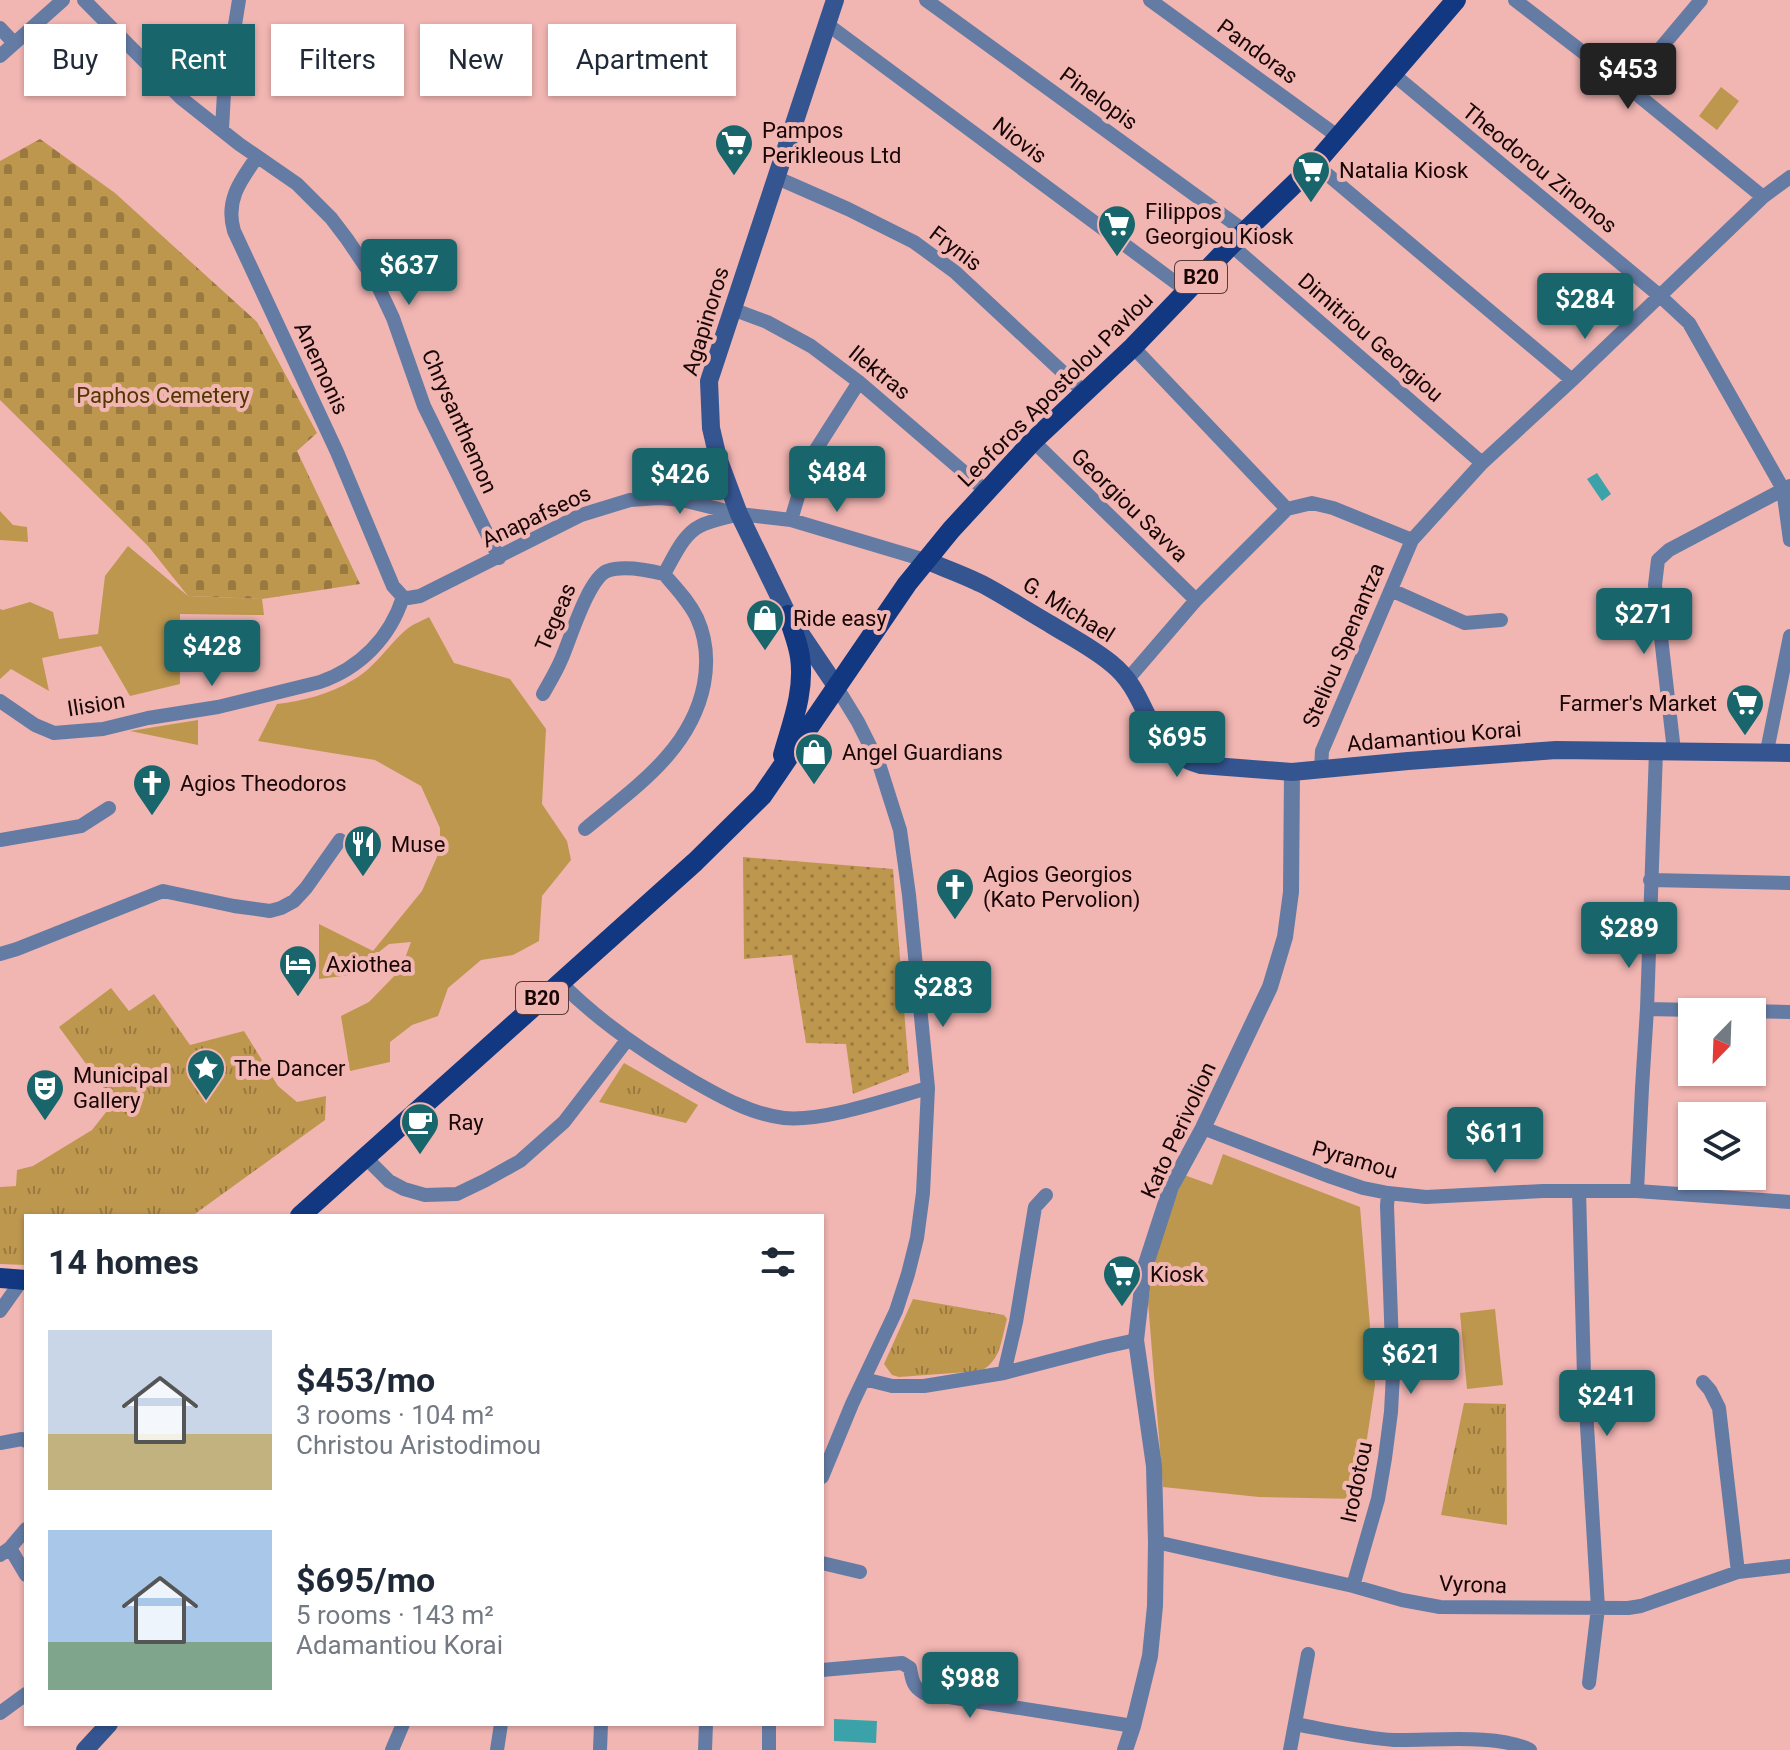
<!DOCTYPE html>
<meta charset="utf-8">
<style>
body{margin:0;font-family:Roboto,sans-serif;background:#f2f2f3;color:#1f2937;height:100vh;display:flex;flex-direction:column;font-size:30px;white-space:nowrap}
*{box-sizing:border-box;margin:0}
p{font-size:26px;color:#747a83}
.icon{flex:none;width:44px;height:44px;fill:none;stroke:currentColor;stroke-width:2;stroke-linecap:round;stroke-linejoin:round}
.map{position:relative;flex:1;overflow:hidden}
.panel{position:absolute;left:24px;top:1214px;width:800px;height:512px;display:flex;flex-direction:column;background:#fff;border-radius:0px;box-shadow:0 2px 6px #0004}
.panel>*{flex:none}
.banner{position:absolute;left:24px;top:24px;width:800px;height:72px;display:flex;gap:16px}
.needle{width:52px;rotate:203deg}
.buttons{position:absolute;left:1678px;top:998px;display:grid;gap:16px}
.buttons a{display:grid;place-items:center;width:88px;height:88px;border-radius:0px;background:#fff;box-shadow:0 2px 6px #0004;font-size:40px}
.price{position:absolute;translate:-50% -68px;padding:0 18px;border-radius:8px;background:#18666b;color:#fff;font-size:26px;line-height:52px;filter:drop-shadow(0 2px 4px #0008)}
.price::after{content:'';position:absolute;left:50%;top:48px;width:24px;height:18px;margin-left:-12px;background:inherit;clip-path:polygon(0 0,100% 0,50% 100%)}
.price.on{background:#222;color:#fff}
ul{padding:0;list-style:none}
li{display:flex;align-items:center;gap:24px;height:200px;padding:0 24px}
li span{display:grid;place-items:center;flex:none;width:224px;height:160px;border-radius:0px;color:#555}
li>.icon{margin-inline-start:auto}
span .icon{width:96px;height:96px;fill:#fffc;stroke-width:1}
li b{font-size:34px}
h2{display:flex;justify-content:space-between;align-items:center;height:96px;padding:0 24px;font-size:34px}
.tag{padding:0 28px;border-radius:0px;background:#fff;box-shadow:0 2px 6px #0004;font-size:28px;line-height:72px}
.tag.on{background:#18666b;color:#fff}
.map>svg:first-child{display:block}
.grass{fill:#bd974e}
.cemetery{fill:url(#cemetery-stones)}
.park{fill:url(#park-tufts)}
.garden{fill:url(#garden-dots)}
.water{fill:#3ca2a9}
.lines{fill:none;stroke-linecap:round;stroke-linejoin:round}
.minor{stroke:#647ba4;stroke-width:14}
.tertiary{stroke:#647ba4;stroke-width:16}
.secondary{stroke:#355591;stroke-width:18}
.primary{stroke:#123882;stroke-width:20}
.labels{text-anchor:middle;stroke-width:8;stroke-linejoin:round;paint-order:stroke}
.shield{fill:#f1b5b2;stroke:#593a39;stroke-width:2}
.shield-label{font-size:20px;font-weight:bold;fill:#180505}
.street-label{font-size:22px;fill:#180505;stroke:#f1b5b2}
.poi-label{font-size:22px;fill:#180505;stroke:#f1b5b2;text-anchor:start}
.park-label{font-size:22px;fill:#503800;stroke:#f1b5b2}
</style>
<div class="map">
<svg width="1790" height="1750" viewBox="0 0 1790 1750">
<defs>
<pattern id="cemetery-stones" width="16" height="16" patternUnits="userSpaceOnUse" patternTransform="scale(2)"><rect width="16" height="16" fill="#bd974e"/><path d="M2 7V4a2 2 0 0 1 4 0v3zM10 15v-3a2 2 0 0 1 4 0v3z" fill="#99793f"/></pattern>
<pattern id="park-tufts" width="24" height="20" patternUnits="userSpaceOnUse" patternTransform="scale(2)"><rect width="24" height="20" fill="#bd974e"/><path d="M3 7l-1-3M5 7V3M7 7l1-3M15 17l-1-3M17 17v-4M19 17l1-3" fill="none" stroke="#99793f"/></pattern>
<pattern id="garden-dots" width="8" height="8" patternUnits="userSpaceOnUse" patternTransform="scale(2)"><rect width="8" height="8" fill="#bd974e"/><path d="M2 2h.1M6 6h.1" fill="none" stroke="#99793f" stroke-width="1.8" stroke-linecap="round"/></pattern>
</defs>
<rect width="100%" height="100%" fill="#f1b5b2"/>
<path class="grass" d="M1721,87L1739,101L1717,130L1699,116Z
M0,511L13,525L27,527L28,542L0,540Z
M128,546L188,596L262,599L264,615L180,614V684L130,696L101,646L42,658L49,691L11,669L0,679V609L3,610L30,602L53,612L59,639L98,634L105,576Z
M429,617L454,663L510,679L546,729L542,804L567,841L571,860L542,896L539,941L513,955L481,960L448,988L438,1016L412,1025L390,1042V1062L350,1071L341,1016L369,1002L401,969L411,942L389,944L350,975L319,979V924L373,951L422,891L440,850V828L421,786L375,760L258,741L277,704C303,701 330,694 353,680C375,668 388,645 407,629C413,624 422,621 429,617Z
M198,720V745L130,731Z
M1223,1154L1360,1207L1375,1385L1358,1499L1259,1497L1163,1487L1148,1302L1155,1255L1184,1175L1212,1185Z
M1495,1309L1503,1385L1467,1389L1460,1313Z"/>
<path class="cemetery" d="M40,139L115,193L257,322L317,433L297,451L360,584L262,599L188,596L148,546L0,400V161Z"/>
<path class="park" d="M111,988L129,1011L154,994L190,1045L244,1031L278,1086L297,1102L326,1096L325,1120L192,1216H26V1265L0,1264V1187L16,1186L17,1170L33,1166L92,1130L114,1102L59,1027Z
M624,1063L698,1105L686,1123L599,1102Z
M913,1299L1004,1315L1007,1319C1001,1341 1001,1360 981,1371L899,1377L892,1375L884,1364Z
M1464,1403L1506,1404L1507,1525L1441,1515Z"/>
<path class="garden" d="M743,857L893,869L909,1072L853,1094L846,1044L806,1043L792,955L744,959Z"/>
<path class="water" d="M1597,473L1611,494L1602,501L1587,479Z
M834,1719L877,1721L876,1743L834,1741Z"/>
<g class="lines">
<path class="minor" d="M84,0L181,98L239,144L297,184L331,218L347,239L376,282L393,318L424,406L499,558
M926,0L1246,232
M1150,0L1340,138
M1515,0L1628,87L1763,197
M827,24L1187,291
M0,28L14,43
M0,56L63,0
M1393,74L1660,296L1689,323L1783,489L1790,540
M1628,87L1701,0
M222,129L224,93L239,0
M257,157C240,181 225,201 234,231L337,452L393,586L403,597
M1315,164L1572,380
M775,177L848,209L914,242L955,272L1084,392
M1231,245L1482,463
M732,309L767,322L811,346L859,382L986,491
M1133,347L1287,509
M1033,441L1196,600
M791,520L805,473L815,451L859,382
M664,574C673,559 683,534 700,526C712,520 726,518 739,514
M1391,590L1465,623L1501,620
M403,597L408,598L420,596L581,515L630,500L659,498L682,500L739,514L791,520L925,560
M1128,679L1196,600L1287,509L1312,503L1333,508L1412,540
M543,694C549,683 556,672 561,660C570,640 588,579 607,571C623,565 648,570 664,574
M0,701L35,725L54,733L103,729L148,718L218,707L320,682C360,668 390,638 403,597
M1674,751L1655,585L1658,560L1669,550L1790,486
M1767,751L1790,636
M1321,769L1322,751L1412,540L1482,463L1572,380L1763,197L1790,177
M585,829C634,788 691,751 704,684C708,662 707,640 697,618C689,601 676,588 664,574
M0,840L81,826L109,808
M1650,880L1790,883
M0,954L17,949L163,891L234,906L270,911L281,908L294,901L306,888L340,840
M560,982C599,1022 645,1053 693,1081C721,1097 751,1114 784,1118C823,1122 889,1099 928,1088
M1647,1009L1790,1012
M1203,1128L1331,1177L1363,1188L1388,1193L1426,1197L1543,1191H1637L1790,1202
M366,1158L389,1181L404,1189L425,1195L457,1194L486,1180L520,1161L564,1122L627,1040
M1579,1191L1584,1376L1598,1608L1589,1683
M1637,1191L1642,1088L1647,1009L1656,751
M0,1311L22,1280
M1004,1373L1016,1322L1035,1207L1046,1195
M864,1379L892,1386H924L1004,1373L1104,1347L1136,1340
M1703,1382L1710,1390L1719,1408L1738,1572
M0,1443L22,1439L26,1441
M822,1477L852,1404L896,1311L908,1274L917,1238L923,1193L928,1088L909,895L900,830L879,764L858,722L836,686
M1156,1542L1353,1586L1402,1600L1440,1607L1628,1608L1641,1606L1738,1572L1790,1566
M10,1548L26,1575
M0,1555L10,1548L26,1529
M822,1563L860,1572
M1353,1586L1378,1499L1385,1458L1391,1412L1393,1374L1387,1206L1388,1193
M822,1670L902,1663L910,1668C912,1680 913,1687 924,1693L1133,1726
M0,1713L26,1694
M1295,1724C1328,1730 1361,1738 1394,1740C1432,1741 1497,1733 1530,1750
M392,1750L403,1724
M497,1750L501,1724
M600,1750L601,1724
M705,1750L706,1724
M769,1750V1724
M1290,1750L1308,1654"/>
<path class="tertiary" d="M1125,1750L1133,1726L1150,1656L1155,1606L1156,1542L1154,1466L1136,1340L1144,1270L1171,1187L1203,1128L1270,987L1285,937L1291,892L1292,772"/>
<path class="secondary" d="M835,0L709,381L711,428L718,458L739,514L788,615L836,686
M925,560C944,568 964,575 982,584C1005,596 1027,611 1050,624C1071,637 1093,648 1112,664C1153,697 1142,749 1201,765L1292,772L1408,761L1556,750L1790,753
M85,1750L109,1724"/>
<path class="primary" d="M783,755C792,723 805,691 800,657C798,643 792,629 788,615
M300,1216L695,862L762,796L907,584L951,530L1033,441L1133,347L1231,245L1315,164L1456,0
M0,1278L26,1280"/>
</g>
<defs>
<symbol id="supermarket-pin" viewBox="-11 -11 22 30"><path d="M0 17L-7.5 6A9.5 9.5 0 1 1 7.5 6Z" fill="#18666b" stroke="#f1b5b2"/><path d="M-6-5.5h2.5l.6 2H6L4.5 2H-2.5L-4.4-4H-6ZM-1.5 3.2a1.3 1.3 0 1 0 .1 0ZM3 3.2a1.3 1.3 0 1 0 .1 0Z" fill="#fff"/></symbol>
<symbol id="shop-pin" viewBox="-11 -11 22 30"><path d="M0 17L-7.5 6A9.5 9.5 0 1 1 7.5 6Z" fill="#18666b" stroke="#f1b5b2"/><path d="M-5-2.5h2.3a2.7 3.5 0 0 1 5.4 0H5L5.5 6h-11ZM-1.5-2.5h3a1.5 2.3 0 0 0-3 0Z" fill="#fff"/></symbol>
<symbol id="church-pin" viewBox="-11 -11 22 30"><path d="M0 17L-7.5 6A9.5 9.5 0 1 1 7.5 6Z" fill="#18666b" stroke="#f1b5b2"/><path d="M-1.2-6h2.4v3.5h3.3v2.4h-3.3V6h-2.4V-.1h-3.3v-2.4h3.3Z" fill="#fff"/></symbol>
<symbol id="restaurant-pin" viewBox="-11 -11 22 30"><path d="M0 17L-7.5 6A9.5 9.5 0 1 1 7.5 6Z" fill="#18666b" stroke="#f1b5b2"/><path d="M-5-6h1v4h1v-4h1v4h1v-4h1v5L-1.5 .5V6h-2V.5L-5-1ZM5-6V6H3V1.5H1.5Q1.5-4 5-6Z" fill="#fff"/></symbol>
<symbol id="hotel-pin" viewBox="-11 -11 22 30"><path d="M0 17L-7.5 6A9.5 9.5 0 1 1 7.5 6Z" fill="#18666b" stroke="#f1b5b2"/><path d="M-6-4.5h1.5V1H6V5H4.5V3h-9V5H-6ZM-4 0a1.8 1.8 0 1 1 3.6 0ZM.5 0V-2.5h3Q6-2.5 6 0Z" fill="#fff"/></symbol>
<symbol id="sight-pin" viewBox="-11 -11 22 30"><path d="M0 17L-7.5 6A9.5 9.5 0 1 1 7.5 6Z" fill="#18666b" stroke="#f1b5b2"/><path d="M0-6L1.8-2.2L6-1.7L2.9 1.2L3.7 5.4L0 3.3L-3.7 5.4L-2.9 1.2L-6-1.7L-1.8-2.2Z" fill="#fff"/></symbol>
<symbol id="theatre-pin" viewBox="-11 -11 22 30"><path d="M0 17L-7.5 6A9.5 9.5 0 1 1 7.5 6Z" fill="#18666b" stroke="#f1b5b2"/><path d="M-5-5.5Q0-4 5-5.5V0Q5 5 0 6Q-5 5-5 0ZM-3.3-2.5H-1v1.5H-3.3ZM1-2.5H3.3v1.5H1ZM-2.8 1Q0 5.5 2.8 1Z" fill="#fff"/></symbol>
<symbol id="cafe-pin" viewBox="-11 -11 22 30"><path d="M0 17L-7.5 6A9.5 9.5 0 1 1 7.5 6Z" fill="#18666b" stroke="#f1b5b2"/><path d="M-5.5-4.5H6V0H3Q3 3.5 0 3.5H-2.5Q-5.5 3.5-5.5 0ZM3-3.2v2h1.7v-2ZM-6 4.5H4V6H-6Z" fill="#fff"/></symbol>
</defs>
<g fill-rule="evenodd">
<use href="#supermarket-pin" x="712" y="121" width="44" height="60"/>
<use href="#supermarket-pin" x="1289" y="148" width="44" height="60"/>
<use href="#supermarket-pin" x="1095" y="202" width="44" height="60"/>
<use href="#shop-pin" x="743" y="596" width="44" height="60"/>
<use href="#supermarket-pin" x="1723" y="681" width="44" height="60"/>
<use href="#shop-pin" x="792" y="730" width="44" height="60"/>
<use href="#church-pin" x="130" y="761" width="44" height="60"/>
<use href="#restaurant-pin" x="341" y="822" width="44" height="60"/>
<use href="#church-pin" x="933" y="865" width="44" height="60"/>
<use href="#hotel-pin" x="276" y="942" width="44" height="60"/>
<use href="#sight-pin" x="184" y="1046" width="44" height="60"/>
<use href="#theatre-pin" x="23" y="1066" width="44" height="60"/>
<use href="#cafe-pin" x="398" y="1100" width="44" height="60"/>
<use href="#supermarket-pin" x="1100" y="1252" width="44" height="60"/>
</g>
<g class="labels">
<g class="shield">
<rect x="1175" y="261" width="52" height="32" rx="6"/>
<rect x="516" y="982" width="52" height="32" rx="6"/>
</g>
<g class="shield-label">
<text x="1201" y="284">B20</text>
<text x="542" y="1005">B20</text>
</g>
<g class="street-label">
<text transform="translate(1258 51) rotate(36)" y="8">Pandoras</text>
<text transform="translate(1099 98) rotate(36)" y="8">Pinelopis</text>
<text transform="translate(1020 140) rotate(37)" y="8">Niovis</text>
<text transform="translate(1540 168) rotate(39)" y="8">Theodorou Zinonos</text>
<text transform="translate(956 248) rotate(37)" y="8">Frynis</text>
<text transform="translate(705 321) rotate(-73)" y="8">Agapinoros</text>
<text transform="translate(1371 337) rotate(41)" y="8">Dimitriou Georgiou</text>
<text transform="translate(322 368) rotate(65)" y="8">Anemonis</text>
<text transform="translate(880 372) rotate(39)" y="8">Ilektras</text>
<text transform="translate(1055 389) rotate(-45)" y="8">Leoforos Apostolou Pavlou</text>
<text transform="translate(460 421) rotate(66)" y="8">Chrysanthemon</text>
<text transform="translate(1130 505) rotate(44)" y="8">Georgiou Savva</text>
<text transform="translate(536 516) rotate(-25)" y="8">Anapafseos</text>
<text transform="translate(1069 609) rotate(32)" y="8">G. Michael</text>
<text transform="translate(555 617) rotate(-67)" y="8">Tegeas</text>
<text transform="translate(1343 645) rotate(-67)" y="8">Steliou Spenantza</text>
<text transform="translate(96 704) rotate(-9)" y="8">Ilision</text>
<text transform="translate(1434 736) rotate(-5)" y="8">Adamantiou Korai</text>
<text transform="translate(1178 1130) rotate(-65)" y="8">Kato Perivolion</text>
<text transform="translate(1355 1159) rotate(16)" y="8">Pyramou</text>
<text transform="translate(1356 1482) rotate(-78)" y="8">Irodotou</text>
<text transform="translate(1473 1584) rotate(2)" y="8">Vyrona</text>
</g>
<g class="poi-label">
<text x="762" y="138">Pampos<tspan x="762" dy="25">Perikleous Ltd</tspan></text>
<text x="1339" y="178">Natalia Kiosk</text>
<text x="1145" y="219">Filippos<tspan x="1145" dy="25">Georgiou Kiosk</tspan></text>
<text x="793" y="626">Ride easy</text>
<text x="1717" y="711" text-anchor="end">Farmer's Market</text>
<text x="842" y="760">Angel Guardians</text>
<text x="180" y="791">Agios Theodoros</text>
<text x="391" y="852">Muse</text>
<text x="983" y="882">Agios Georgios<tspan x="983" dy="25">(Kato Pervolion)</tspan></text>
<text x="326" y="972">Axiothea</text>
<text x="234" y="1076">The Dancer</text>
<text x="73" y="1083">Municipal<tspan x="73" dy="25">Gallery</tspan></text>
<text x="448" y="1130">Ray</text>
<text x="1150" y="1282">Kiosk</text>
</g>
<g class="park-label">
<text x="163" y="403">Paphos Cemetery</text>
</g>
</g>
</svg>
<div class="buttons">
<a><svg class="needle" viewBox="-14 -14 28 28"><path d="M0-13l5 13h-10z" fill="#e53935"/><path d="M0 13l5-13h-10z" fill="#747a83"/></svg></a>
<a><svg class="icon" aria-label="layers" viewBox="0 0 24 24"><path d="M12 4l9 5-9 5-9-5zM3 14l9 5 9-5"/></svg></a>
</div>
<b class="price on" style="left:1628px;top:111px">$453</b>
<b class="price" style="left:409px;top:307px">$637</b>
<b class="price" style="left:1585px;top:341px">$284</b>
<b class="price" style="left:837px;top:514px">$484</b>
<b class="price" style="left:680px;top:516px">$426</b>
<b class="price" style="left:1644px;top:656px">$271</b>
<b class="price" style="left:212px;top:688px">$428</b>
<b class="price" style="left:1177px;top:779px">$695</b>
<b class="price" style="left:1629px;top:970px">$289</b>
<b class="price" style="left:943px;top:1029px">$283</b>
<b class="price" style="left:1495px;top:1175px">$611</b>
<b class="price" style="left:1411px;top:1396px">$621</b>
<b class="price" style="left:1607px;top:1438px">$241</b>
<b class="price" style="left:970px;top:1720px">$988</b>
<div class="banner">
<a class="tag">Buy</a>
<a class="tag on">Rent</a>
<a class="tag">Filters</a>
<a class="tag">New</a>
<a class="tag">Apartment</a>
</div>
<section class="panel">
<h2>14 homes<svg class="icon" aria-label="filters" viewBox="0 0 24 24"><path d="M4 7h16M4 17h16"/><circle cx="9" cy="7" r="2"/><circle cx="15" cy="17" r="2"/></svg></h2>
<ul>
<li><span style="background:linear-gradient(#c9d6e8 65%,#c2b280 0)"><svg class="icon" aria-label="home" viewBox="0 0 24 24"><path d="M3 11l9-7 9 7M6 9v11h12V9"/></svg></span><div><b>$453/mo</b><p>3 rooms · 104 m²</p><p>Christou Aristodimou</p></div></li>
<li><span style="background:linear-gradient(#a9c7e8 70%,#7fa58c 0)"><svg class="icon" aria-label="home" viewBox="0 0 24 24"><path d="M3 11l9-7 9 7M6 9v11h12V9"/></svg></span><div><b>$695/mo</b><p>5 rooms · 143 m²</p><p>Adamantiou Korai</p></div></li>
</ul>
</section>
</div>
